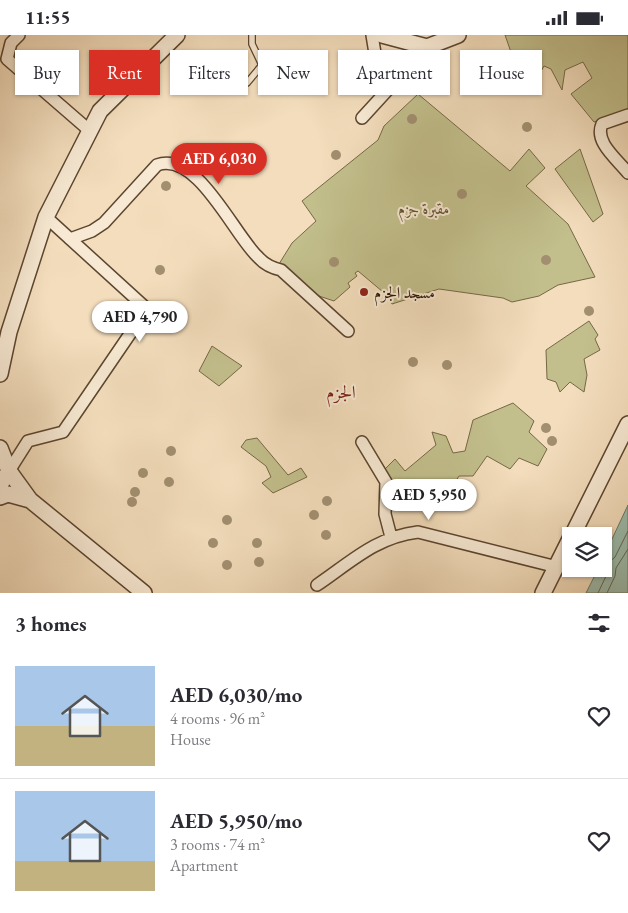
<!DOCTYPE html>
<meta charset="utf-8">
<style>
body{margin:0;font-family:"EB Garamond",Amiri,serif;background:#f2f2f3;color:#2b2b33;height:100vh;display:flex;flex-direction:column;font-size:19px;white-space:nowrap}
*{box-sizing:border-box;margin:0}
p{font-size:16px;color:#7c7c81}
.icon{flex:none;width:28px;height:28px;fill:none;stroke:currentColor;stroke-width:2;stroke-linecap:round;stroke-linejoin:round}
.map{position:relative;height:558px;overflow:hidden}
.sheet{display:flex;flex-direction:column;background:#fff;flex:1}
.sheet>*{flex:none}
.hud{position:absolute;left:15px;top:15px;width:599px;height:45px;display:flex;gap:10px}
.buttons{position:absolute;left:562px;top:492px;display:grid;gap:10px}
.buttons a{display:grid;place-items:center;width:50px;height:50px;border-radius:0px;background:#fff;box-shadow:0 1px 4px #0004;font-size:25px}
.price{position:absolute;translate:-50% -42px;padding:0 11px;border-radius:18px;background:#fff;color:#222;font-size:16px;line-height:32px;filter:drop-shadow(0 1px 2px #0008)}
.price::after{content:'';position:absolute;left:50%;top:30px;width:15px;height:11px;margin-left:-8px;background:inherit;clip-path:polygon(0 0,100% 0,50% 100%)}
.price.active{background:#d93025;color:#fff}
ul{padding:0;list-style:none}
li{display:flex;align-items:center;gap:15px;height:125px;padding:0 15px}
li+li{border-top:1px solid #e1e1e2}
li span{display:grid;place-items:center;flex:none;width:140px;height:100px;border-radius:0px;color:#555}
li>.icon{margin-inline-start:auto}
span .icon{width:60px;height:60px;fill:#fffc;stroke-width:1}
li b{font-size:21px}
h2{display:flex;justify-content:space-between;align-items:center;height:60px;padding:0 15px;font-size:21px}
.chip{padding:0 18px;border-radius:0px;background:#fff;box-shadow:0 1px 4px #0004;font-size:18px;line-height:45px}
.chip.active{background:#d93025;color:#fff}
.status{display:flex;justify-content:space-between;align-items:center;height:35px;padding:0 25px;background:#fff;direction:ltr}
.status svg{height:14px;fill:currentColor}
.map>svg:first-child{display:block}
.green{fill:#c2bf8c;stroke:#766846}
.water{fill:#9cbcac;stroke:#6e7867}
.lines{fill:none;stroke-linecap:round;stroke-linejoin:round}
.shore{stroke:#626756;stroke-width:1}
.service-casing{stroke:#5c452f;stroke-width:8}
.minor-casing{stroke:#5c452f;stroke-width:14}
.tertiary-casing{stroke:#5c452f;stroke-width:18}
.service{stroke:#f7e9d3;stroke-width:5.5}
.minor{stroke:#f7e9d3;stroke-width:11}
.tertiary{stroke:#f7e9d3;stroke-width:15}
.tree{fill:#a28f70}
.poi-dot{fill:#8f2418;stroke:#f7e9d3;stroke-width:2}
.labels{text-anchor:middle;stroke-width:4;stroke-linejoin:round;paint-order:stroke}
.park-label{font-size:16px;font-style:italic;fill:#5f4f31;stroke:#f7e9d3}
.poi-label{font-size:16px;fill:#291200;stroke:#f7e9d3;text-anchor:start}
.neighbourhood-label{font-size:18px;fill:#7a1f14;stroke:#f7e9d3}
</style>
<div class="status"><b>11:55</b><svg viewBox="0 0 49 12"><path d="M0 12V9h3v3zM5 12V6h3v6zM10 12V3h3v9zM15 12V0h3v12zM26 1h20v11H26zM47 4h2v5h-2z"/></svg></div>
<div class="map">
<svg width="628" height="558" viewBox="0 0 628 558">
<rect width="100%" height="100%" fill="#f3ddbc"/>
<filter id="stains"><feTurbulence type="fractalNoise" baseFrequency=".004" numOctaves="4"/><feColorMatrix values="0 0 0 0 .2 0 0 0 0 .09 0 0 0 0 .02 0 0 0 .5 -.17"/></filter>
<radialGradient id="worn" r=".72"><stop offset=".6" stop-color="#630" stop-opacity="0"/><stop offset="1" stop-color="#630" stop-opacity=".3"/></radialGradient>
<path class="green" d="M505,0H628V78L594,87L571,59L592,43L583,27L565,35L562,55L551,34L544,31L529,57L494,55L512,20Z
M418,59L510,136L529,114L545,133L526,151L568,189L595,242L558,250L539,261L512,267L503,263L439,254L392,269L389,262L358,236L355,238L357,241L348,248L350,252L334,266L307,257L279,229L292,208L316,186L302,166L378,105L384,91Z
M580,114L603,179L593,187L555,134Z
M589,286L598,300L595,304L600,315L584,324L587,340L584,357L570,347L560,357L556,347L547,344L546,315Z
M212,311L242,331L219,351L199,336Z
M513,368L534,386L529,397L547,414L538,431L519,423L510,434L487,421L473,441H459L446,461L391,447L383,436L395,424L405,436L436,410L432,397L446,401L453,418L465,416L473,385Z
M257,403L288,440L301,433L307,442L273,458L262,448L271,442L266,431L241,412L246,405Z"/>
<path class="water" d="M628,470V558H586L598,534H604V521Z"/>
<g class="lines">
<path class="shore" d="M598,558L607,539V529L615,522L628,496
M607,558L615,541L616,533L628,514"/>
<defs>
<path id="service" d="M247,48L262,30L252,9V0"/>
<path id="minor" d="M19,0L11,8L7,24L90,96
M372,0L382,61
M628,80L602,89C594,107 617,124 628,138
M362,83L427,12
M70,204L92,196L104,188L157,130C197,115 234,200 258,222C264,229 272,233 281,235L348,296
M362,407L386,447L385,479L391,502
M9,436L28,406L63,397L147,274L46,182
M317,550C351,527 376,502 418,497L557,532"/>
<path id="tertiary" d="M382,0L427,12L458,0
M0,339L9,297L46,182L100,76L177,0
M0,413L9,436L30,465
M0,450L9,436
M0,462L8,459L30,465L144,558
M572,501L628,389
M543,558L571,502"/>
</defs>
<use href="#service" class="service-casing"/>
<use href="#minor" class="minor-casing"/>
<use href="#tertiary" class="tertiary-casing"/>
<use href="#service" class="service"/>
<use href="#minor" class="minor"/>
<use href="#tertiary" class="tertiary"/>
</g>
<g class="tree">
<circle cx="412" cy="84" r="5"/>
<circle cx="527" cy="92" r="5"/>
<circle cx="336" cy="120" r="5"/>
<circle cx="166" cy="151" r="5"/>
<circle cx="462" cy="159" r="5"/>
<circle cx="546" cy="225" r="5"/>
<circle cx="334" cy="227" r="5"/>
<circle cx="160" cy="235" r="5"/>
<circle cx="589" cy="276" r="5"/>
<circle cx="413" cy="327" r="5"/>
<circle cx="447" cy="330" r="5"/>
<circle cx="546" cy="393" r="5"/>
<circle cx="552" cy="406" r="5"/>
<circle cx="171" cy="416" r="5"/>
<circle cx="143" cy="438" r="5"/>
<circle cx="169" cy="447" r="5"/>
<circle cx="135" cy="457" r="5"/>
<circle cx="327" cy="466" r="5"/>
<circle cx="132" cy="467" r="5"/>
<circle cx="314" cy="480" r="5"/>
<circle cx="227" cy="485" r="5"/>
<circle cx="326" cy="500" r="5"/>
<circle cx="213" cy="508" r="5"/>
<circle cx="257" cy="508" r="5"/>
<circle cx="259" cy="527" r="5"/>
<circle cx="227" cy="530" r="5"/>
</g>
<circle class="poi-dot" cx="364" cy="257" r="5"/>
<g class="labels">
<g class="park-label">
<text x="424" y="179">مقبرة جزم</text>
</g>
<g class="poi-label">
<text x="374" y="263">مسجد الجزم</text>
</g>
<g class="neighbourhood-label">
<text x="341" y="363">الجزم</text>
</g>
</g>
<rect width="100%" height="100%" filter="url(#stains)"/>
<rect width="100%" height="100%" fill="url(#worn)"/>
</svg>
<div class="buttons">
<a><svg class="icon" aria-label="layers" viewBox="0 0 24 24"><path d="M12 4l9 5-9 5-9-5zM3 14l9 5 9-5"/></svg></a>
</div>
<b class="price active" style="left:219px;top:150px">AED 6,030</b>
<b class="price" style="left:140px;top:308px">AED 4,790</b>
<b class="price" style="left:429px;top:486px">AED 5,950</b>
<div class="hud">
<a class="chip">Buy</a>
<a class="chip active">Rent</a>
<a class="chip">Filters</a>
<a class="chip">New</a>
<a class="chip">Apartment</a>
<a class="chip">House</a>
</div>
</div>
<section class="sheet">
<h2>3 homes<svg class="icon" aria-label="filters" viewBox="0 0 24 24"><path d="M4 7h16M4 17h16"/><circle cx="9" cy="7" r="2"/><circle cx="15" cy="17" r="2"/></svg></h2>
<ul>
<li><span style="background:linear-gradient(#a9c7e8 60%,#c2b280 0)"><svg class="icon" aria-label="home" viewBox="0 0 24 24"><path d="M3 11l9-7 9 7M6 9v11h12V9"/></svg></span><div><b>AED 6,030/mo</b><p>4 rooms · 96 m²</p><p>House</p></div><svg class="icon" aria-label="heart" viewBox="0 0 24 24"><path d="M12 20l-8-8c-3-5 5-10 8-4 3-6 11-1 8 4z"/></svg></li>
<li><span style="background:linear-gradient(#a9c7e8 70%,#c2b280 0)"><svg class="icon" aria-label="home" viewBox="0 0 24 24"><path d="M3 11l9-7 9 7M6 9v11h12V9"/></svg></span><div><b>AED 5,950/mo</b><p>3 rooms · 74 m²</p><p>Apartment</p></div><svg class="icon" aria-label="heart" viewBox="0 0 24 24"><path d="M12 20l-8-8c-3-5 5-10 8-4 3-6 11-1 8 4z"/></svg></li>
</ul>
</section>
